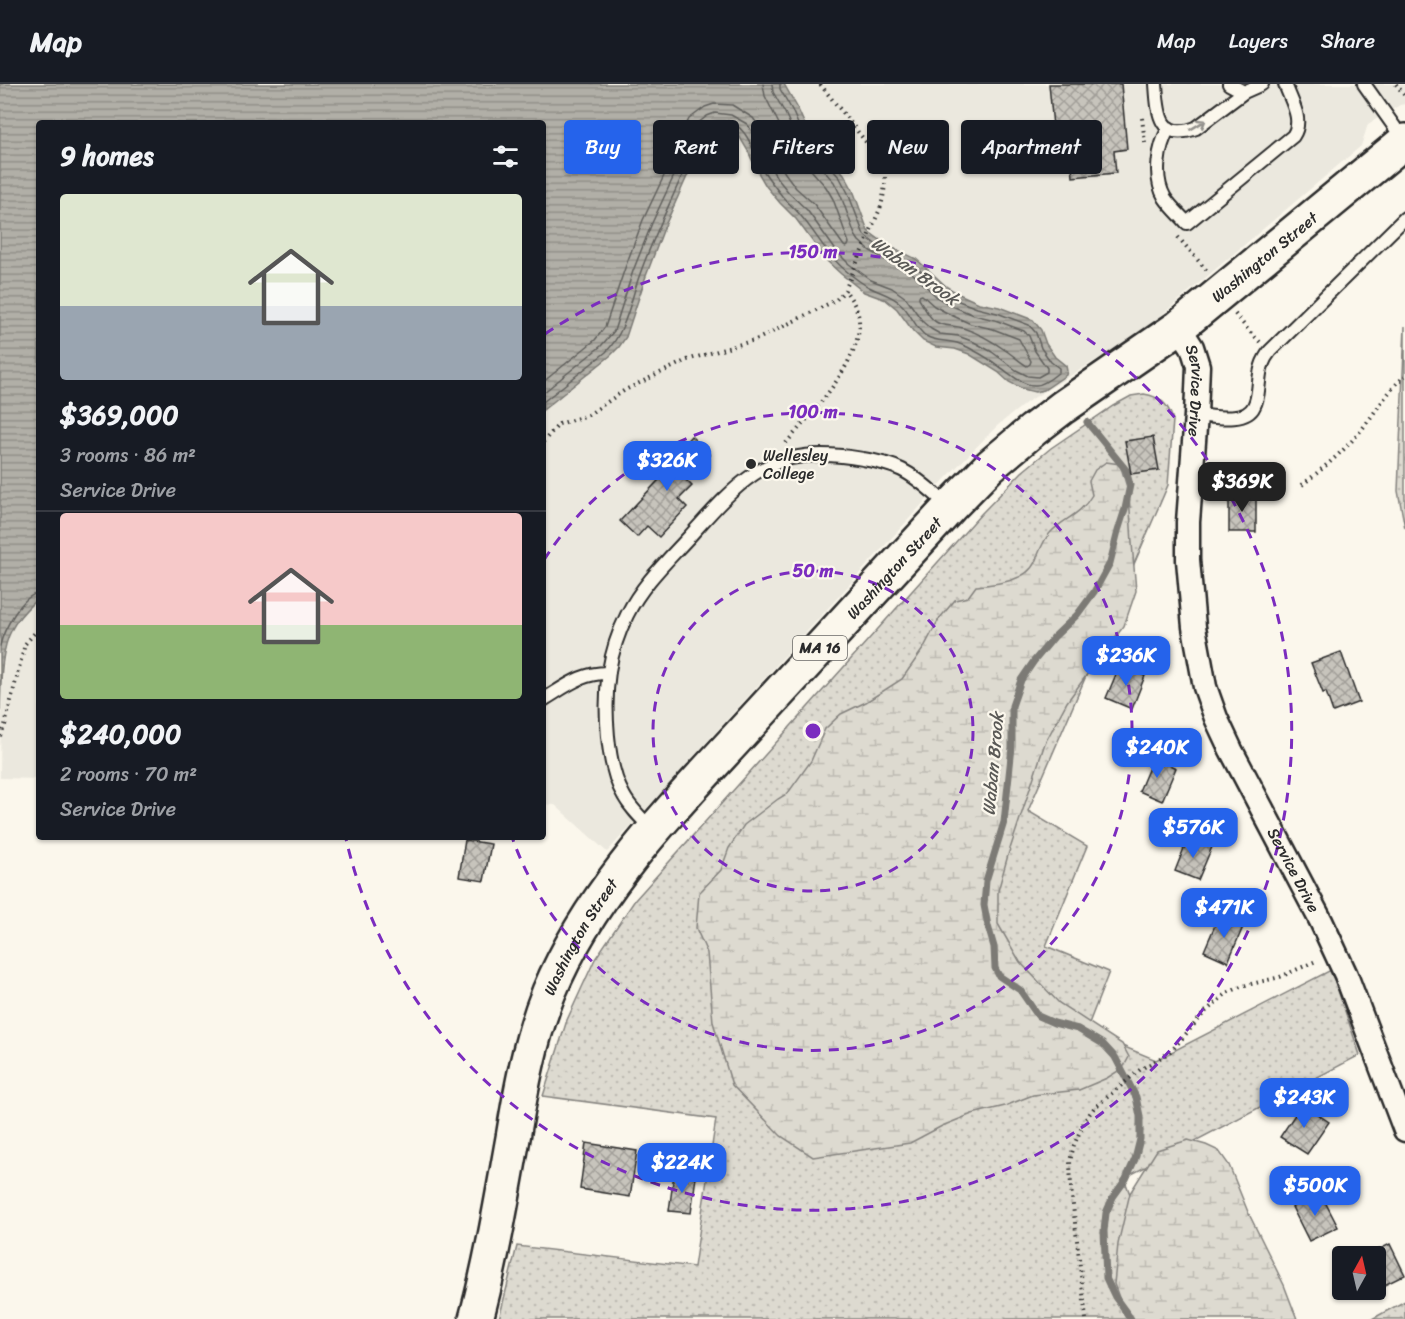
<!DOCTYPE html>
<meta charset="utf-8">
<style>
body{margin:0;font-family:Sriracha,sans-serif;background:#242831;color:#f1f3f6;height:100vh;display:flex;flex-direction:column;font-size:22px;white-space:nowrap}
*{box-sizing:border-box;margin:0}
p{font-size:20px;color:#9ea1a6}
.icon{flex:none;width:33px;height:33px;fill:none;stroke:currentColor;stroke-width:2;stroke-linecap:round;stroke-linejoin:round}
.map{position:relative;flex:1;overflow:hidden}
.side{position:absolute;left:36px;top:36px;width:510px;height:720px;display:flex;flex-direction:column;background:#171b24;border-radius:6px;box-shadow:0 2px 4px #0004}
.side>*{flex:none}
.hud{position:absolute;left:564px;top:36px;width:570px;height:54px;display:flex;gap:12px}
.needle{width:39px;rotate:8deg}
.fabs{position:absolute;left:1332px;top:1162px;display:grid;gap:12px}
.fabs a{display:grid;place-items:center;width:54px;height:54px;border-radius:6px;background:#171b24;box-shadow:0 2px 4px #0004;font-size:30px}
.price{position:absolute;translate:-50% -51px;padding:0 14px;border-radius:12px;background:#2563eb;color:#fff;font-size:20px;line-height:39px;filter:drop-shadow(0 2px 3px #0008)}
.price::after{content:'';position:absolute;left:50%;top:36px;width:18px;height:14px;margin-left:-9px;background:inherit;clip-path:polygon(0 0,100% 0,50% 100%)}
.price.current{background:#222;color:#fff}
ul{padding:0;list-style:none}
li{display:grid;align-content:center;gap:12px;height:318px;padding:0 24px}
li+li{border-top:2px solid #363941}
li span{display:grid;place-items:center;height:186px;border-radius:6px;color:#555}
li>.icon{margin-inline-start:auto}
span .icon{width:108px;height:108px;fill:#fffc;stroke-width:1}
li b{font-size:26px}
h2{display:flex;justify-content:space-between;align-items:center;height:72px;padding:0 24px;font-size:26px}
.pill{padding:0 21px;border-radius:6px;background:#171b24;box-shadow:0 2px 4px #0004;font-size:21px;line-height:54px}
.pill.current{background:#2563eb;color:#fff}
header{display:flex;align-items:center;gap:36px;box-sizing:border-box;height:84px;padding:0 30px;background:#171b24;border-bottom:2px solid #363941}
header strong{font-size:28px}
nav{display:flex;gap:33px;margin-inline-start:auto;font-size:21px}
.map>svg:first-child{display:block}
.built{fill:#ebe8de}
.grass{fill:url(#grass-dots);stroke:#84827e;stroke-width:1.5}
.wetland{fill:url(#wetland-marsh);stroke:#84827e;stroke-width:1.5}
.water{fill:url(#water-rules);stroke:#7b7a75;stroke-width:1.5}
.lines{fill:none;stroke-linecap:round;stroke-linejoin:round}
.shore{stroke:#61605d;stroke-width:1.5}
.stream{stroke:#7b7a75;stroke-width:7}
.building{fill:url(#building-cross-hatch);stroke:#2b2b2b;stroke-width:1.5}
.service-casing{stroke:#2b2b2b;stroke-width:16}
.minor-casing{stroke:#2b2b2b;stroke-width:27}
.primary-casing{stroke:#2b2b2b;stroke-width:38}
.path{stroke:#2b2b2b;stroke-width:4;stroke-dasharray:1.5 4.5;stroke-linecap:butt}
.service{stroke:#fbf7ec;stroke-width:12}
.minor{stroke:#fbf7ec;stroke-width:22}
.primary{stroke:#fbf7ec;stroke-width:33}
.oneway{stroke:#93918c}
.ring{fill:none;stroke:#7b2cbf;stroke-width:3;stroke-dasharray:10 8}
.poi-dot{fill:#2b2b2b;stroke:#fbf7ec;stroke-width:2}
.labels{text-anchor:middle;stroke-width:4.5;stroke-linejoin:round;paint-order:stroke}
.shield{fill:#fbf7ec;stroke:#696865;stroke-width:1.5}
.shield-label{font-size:15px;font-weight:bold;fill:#2b2b2b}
.street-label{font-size:16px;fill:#2b2b2b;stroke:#fbf7ec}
.poi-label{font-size:16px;fill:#2b2b2b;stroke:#fbf7ec;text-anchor:start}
.water-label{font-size:18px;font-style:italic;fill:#5a5956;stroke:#fbf7ec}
.centre{fill:#7b2cbf;stroke:#fbf7ec;stroke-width:3}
.ring-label{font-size:18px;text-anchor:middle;font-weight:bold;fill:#7b2cbf;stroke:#fbf7ec;stroke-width:4.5;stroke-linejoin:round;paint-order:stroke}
</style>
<header>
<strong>Map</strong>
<nav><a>Map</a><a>Layers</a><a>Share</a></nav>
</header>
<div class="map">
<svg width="1405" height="1235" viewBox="0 0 1405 1235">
<defs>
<pattern id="grass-dots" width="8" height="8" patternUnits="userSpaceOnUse" patternTransform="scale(1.5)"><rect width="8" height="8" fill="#dddad0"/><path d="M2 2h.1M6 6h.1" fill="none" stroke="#bebbb3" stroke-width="1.8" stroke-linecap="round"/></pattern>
<pattern id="wetland-marsh" width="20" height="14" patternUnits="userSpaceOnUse" patternTransform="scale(1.5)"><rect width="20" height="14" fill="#dddad0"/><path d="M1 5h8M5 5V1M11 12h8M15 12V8" fill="none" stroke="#bebbb3"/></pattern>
<pattern id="water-rules" width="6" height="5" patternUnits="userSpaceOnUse" patternTransform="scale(1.5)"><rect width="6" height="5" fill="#b1afa7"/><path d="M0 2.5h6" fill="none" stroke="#908f88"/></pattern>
<pattern id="building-cross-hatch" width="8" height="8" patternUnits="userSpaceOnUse" patternTransform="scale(1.5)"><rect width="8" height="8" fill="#c7c4bc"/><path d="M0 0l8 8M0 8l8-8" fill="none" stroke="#a29f99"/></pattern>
</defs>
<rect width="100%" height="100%" fill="#fbf7ec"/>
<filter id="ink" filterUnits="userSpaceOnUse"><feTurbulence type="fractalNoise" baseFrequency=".0167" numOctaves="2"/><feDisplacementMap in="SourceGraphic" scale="12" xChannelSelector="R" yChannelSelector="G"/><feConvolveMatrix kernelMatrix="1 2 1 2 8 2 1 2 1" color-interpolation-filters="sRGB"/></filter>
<g filter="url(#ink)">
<path class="built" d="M751,0H1405V20L1400,21L1368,40L1361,62L1139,250L1027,318L997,342L946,394L607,768L555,721L543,720V326L610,272L619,263L626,253L631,240L646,192L664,144L706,50L715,43Z
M39,513V695L0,694L1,608L7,556L12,545L19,534Z"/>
<path class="grass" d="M1405,242V444L1398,407Z
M1144,310C1161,313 1168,320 1173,336L1168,401L1028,727L1087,762L1046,862L1109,888L1086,947L1156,976L1331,886L1360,971L1124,1094L1176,1235H499L517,1162L694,1183L716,1035L543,1012L567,936L595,875L635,816L981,430L1022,388L1051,364L1113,322L1131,312Z
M1405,1217V1235H1372Z"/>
<path class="wetland" d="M1106,378L1120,380L1129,410L1132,459L1136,507L1124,542L1099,574L1067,618L1045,659L1008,771L998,807V840L1020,878L1059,919L1122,960L1129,973L1123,984L1107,994L1079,1006L1033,1011L1005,1022L972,1030L942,1042L910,1059L813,1073L781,1052L732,1001L713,938L707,869L696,844L699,809L721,786L729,764L744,741L778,715L788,709L811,677L825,645L841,630L866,618L902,595L923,565L939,535L955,516L968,513L976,502C995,500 1026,498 1035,478C1039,469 1043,456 1050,449C1064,434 1080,432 1092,411L1089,397L1095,386Z
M1188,1056L1206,1061L1219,1067L1229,1081L1248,1128L1284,1201L1297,1235H1127L1114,1200L1118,1160L1130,1109L1157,1066Z"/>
<path class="water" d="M0,0H784L797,23L809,50L844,90L853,106L868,147L887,161L916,175L947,203L959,210L979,219L999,223L1033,236L1041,246L1046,260L1055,273L1066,282L1067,287L1066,291L1044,306L1035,308L1023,305L1009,298L998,288L969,270L955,265L936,263L923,257L913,247L897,225L886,216L864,208L841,190L827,177L796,135L780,119L766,102L756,85L748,67L738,50L726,43H715L706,50L664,144L646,192L626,253L619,263L610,272L543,326V39H39V513C30,522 18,532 12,545C0,567 1,602 0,627Z"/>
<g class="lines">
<path class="shore" d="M922,211L934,222L951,231L971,240L993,245L1019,255L1031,277L1030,280L1027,282C1020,278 1015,273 1008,268C994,258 979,249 963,244C954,241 944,243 936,238C928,233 924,222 919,215V212Z
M543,298L595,256L605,243L625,184L643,136L671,77L681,51L689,35L705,23L714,20L732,21L753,34L768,55L776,75L785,89L796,104L814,120L844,162L846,163L848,162L849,159L833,115L826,103L790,62L765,12L763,0
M543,309L601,262L614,247L633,187L652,139L679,81L689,55L697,40L707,32L715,29L731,31L747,40L760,60L768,79L777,94L790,110L807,126L837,168L849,180L871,196L892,204L906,214L923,238L931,245L940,250L958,252L974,258L992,268L1016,286L1028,292L1038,293L1047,288V284L1035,267L1029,252L1024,247L995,236L974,231L952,222L938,214L909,186L881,173L869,166L859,157L855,151L841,112L834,98L798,58L785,29L773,8L772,0
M543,318L606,268C627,246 630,217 640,190C653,153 671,118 686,82C692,67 696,48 710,39C714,36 718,37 723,37C746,38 753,66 761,83C767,93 775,103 782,112C788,119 796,125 801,132C816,149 826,170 844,185C851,191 861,199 869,203C880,209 892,211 901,220C911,229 915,244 926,252C936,258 946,256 957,259C962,261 968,263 973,266C983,271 992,277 1000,283C1011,290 1022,302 1036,301C1044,301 1053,293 1059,288V284L1051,278L1041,264L1036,249L1029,241L997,229L977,224L956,216L943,208L913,180L884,167L864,151L848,109L840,94L804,54L792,26L780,5V0
M0,562C3,546 22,511 39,509"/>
<path class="stream" d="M1087,338L1126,386L1130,401L1125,425L1118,447L1110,479L1094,508L1077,531L1054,553L1034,577L1021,596L1012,622V663L1004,738L986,797L984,821L988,842L994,863L995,884L999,892L1020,906L1038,932L1054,939L1078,945L1103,960L1115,973L1136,1013L1140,1032V1055L1135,1075L1126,1095L1113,1113L1106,1129L1104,1147L1106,1194L1115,1213L1131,1235"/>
</g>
<path class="building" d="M1049,0H1121L1127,65L1114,67L1116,89L1073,93L1071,72L1056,74Z
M691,352L710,371L686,396L692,402L679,415L687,423L659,453L647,442L637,453L620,437L672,382L667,378Z
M1153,353L1159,386L1131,390L1125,357Z
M1229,410H1256V448H1229Z
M1341,568L1359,618L1333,628L1326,608L1323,609L1311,579Z
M1120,581L1145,592L1132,625L1106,614Z
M1153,674L1176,684L1162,717L1139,707Z
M1188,754L1212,763L1198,796L1175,787Z
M465,756L491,760L484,797L459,793Z
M1219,832L1243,843L1228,878L1204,867Z
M1302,1020L1329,1038L1307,1070L1280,1053Z
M586,1059L637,1067L630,1113L580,1105Z
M674,1090L696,1093L691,1129L669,1127Z
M1320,1108L1338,1143L1309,1157L1292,1123Z
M1390,1160L1405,1191L1376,1205V1167Z"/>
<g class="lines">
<defs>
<path id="service" d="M1156,0C1158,27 1158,58 1196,44L1244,8L1262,0
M1229,0L1244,8
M1364,0L1403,55
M1169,44C1158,63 1153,94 1165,114C1171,123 1180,131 1187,139L1293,52C1304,36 1291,17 1285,0
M1196,331C1212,332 1246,340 1254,322C1258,315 1258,306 1259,298C1260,286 1262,277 1270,267L1405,134
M543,616C565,603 582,588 609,589
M653,746C642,735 631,725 624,712C606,682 604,621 609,587C612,568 618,549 627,531C642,501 666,478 689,453C709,431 729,407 754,390C787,368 825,368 863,375C876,377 890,380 902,386C920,395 934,410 949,422"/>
<g id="minor">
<path id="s1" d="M1179,243L1192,263L1198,282L1196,331L1188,438V476L1194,543L1205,603L1216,634L1231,666L1321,837L1346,891L1405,1046"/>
</g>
<g id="primary">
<path id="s2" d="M476,1235C492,1176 502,1115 513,1054C521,1005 530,955 549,908C592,804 674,723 749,641C816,568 883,496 950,423L990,382L1033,346L1063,323L1179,243L1405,57"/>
</g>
</defs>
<use href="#service" class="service-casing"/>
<use href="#minor" class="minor-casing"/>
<use href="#primary" class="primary-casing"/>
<path class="path" d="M1396,0L1405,12
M1142,34L1145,59
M1178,153L1208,188
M1235,230L1249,247L1260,258
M543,358L559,340L588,331L625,306L687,276L758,255L836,216L845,206L880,125L883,114L885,101V92L882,82L877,72L820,0
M786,359C812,329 862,277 859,236C858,224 851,215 845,206
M1302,401C1322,385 1341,370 1358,350C1374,331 1386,308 1405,292
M0,652L5,641L25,560L39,544
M1086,1235L1071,1104L1070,1077L1074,1061L1085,1036L1094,1024L1111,1010L1141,985L1167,970L1173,965L1204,929L1227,909L1243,902L1280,893L1316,877"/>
<use href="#service" class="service"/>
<use href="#minor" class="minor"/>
<use href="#primary" class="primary"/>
</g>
<defs><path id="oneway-shaft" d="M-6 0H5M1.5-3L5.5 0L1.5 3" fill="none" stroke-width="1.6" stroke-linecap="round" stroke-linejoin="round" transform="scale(1.5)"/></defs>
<use class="oneway" href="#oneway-shaft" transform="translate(1198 41) rotate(-31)"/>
</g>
<g class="ring">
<circle cx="813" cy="647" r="160"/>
<path d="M544 476A319 319 0 1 1 512 753"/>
<path d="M545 250A479 479 0 1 1 346 755"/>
</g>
<circle class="poi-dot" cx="751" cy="380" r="6"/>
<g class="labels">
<rect class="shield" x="793" y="552" width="54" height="24" rx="4.5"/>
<g class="shield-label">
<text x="820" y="569">MA 16</text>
</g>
<g class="street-label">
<text dy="6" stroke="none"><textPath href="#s2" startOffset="1370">Washington Street</textPath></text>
<text dy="6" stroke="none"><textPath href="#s1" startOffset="68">Service Drive</textPath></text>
<text dy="6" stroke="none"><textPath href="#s2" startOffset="885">Washington Street</textPath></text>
<text dy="6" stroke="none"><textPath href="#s1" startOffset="570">Service Drive</textPath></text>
<text dy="6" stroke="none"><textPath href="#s2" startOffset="399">Washington Street</textPath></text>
</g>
<g class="poi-label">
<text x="763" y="377">Wellesley<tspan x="763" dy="18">College</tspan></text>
</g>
<g class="water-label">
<text transform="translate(915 187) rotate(36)" y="6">Waban Brook</text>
<text transform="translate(993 680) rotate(-85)" y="6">Waban Brook</text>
</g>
</g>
<circle cx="813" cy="647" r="9" class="centre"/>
<g class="ring-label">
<text x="813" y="174">150 m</text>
<text x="813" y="334">100 m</text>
<text x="813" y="493">50 m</text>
</g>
</svg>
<div class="fabs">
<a><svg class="needle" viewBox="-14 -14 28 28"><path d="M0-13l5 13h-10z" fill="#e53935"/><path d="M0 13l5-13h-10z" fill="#9ea1a6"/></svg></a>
</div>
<b class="price" style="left:667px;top:408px">$326K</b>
<b class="price current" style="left:1242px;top:429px">$369K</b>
<b class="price" style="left:1126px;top:603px">$236K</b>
<b class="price" style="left:1157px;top:695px">$240K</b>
<b class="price" style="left:1193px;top:775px">$576K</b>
<b class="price" style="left:1224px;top:855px">$471K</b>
<b class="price" style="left:1304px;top:1045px">$243K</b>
<b class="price" style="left:682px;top:1110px">$224K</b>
<b class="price" style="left:1315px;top:1133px">$500K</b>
<div class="hud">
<a class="pill current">Buy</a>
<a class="pill">Rent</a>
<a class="pill">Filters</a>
<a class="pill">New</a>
<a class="pill">Apartment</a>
</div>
<section class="side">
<h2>9 homes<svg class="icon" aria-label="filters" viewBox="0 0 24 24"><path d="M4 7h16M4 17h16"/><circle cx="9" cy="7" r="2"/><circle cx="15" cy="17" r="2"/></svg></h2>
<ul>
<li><span style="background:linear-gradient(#dfe7d0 60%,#9aa5b1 0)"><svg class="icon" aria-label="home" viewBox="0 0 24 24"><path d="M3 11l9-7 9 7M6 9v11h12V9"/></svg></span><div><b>$369,000</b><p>3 rooms · 86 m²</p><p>Service Drive</p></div></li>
<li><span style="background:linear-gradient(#f6c9c9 60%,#8fb573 0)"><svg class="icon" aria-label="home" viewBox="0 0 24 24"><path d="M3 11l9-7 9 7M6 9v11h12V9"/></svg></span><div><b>$240,000</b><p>2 rooms · 70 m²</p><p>Service Drive</p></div></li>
</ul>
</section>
</div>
